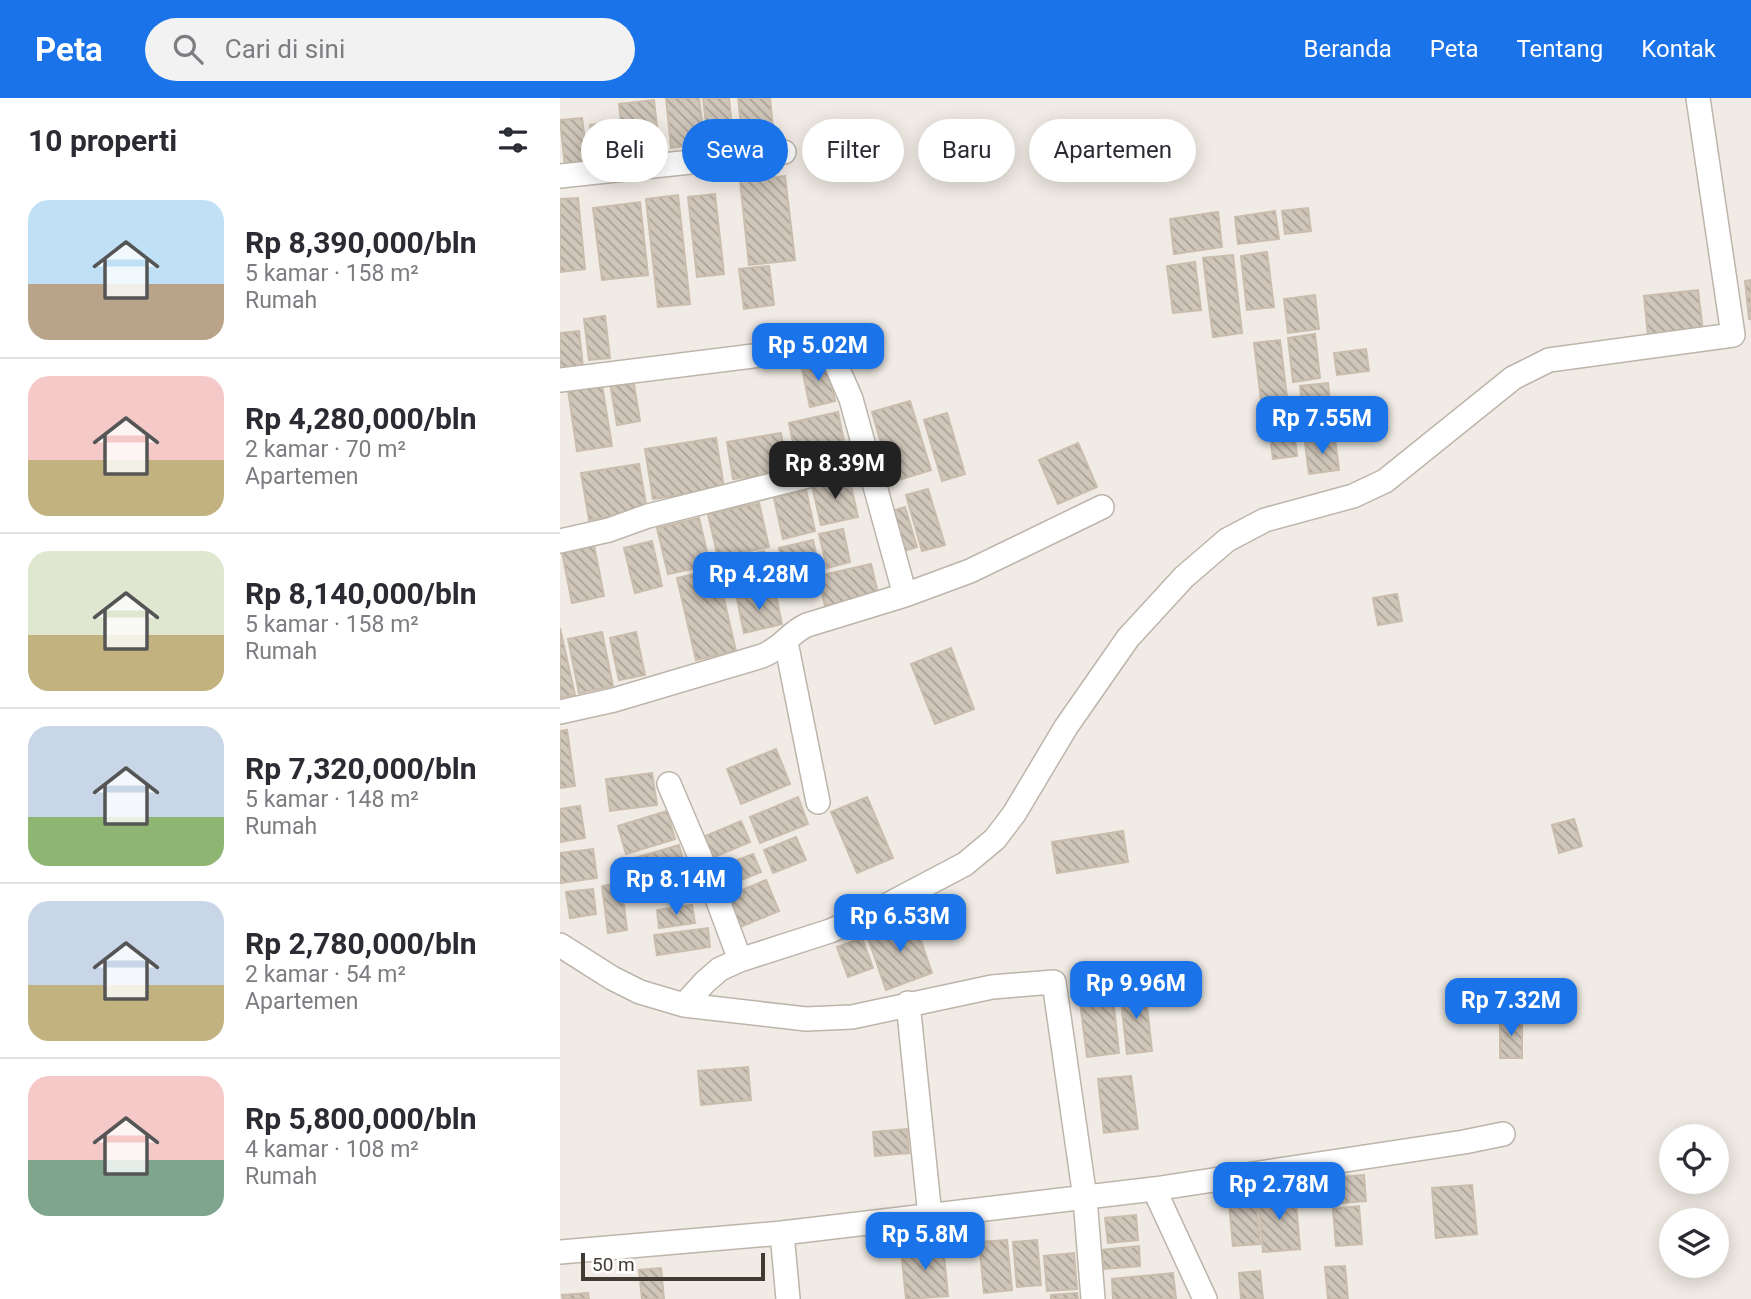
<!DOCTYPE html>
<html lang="id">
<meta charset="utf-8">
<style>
body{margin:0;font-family:Roboto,sans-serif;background:#f2f2f3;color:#2b2b33;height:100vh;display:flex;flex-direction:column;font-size:26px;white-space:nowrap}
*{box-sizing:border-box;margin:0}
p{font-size:23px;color:#7c7c81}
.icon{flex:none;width:38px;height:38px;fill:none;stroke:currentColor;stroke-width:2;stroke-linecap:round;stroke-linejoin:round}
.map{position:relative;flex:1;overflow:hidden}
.drawer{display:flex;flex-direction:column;background:#fff;width:560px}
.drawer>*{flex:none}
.top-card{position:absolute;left:21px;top:21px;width:665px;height:63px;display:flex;gap:14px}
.controls{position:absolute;left:1099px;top:1026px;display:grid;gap:14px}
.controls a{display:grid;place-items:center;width:70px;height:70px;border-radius:50%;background:#fff;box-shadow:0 4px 18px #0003;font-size:35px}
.scale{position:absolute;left:21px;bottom:18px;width:184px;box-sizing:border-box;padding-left:7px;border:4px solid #413b34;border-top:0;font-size:19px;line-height:24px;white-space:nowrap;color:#413b34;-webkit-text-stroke:5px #fff;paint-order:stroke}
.price{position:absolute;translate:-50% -60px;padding:0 16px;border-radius:14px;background:#1a73e8;color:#fff;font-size:23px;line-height:46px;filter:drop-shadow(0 2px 4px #0008)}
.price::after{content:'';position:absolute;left:50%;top:42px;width:21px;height:16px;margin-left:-10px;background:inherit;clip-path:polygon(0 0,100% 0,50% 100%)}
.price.selected{background:#222;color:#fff}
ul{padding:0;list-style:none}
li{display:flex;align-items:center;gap:21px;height:175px;padding:0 28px}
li+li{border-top:2px solid #e1e1e2}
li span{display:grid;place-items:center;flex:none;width:196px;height:140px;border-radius:21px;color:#555}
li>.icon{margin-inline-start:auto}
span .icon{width:84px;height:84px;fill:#fffc;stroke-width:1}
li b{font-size:30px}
h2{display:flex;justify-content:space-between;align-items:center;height:84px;padding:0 28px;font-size:30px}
.pill{padding:0 24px;border-radius:32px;background:#fff;box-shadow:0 4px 18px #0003;font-size:24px;line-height:63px}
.pill.selected{background:#1a73e8;color:#fff}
header{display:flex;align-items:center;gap:42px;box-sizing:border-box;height:98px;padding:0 35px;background:#1a73e8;color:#fff}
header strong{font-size:33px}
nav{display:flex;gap:38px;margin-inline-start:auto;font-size:24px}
.search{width:490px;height:63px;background:#f2f2f3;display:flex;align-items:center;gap:18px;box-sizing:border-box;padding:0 24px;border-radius:38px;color:#7c7c81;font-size:26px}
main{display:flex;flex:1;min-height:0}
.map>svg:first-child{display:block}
.building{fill:url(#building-back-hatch);stroke:#cabdae;stroke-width:2}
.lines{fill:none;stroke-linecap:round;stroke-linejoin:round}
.minor-casing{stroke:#bdb5aa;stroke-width:26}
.minor{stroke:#fff;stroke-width:23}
</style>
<header>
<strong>Peta</strong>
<div class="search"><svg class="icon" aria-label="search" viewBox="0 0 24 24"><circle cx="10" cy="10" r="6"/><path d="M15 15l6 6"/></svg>Cari di sini</div>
<nav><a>Beranda</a><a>Peta</a><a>Tentang</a><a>Kontak</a></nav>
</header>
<main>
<section class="drawer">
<h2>10 properti<svg class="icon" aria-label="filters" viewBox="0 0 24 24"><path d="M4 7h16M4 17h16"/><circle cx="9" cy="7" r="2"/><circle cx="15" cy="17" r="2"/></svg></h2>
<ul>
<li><span style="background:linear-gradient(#bfe0f5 60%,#b9a48a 0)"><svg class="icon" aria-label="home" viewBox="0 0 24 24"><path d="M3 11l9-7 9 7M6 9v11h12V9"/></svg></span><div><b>Rp 8,390,000/bln</b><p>5 kamar · 158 m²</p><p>Rumah</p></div></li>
<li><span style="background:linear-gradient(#f6c9c9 60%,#c2b280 0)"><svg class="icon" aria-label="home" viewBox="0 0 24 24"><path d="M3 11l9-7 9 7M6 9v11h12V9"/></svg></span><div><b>Rp 4,280,000/bln</b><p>2 kamar · 70 m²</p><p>Apartemen</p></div></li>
<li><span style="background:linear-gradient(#dfe7d0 60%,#c2b280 0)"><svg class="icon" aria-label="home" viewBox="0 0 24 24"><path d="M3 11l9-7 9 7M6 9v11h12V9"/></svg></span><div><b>Rp 8,140,000/bln</b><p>5 kamar · 158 m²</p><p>Rumah</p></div></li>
<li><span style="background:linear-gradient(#c9d6e8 65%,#8fb573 0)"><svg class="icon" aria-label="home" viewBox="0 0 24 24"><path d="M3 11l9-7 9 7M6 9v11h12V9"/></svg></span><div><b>Rp 7,320,000/bln</b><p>5 kamar · 148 m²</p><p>Rumah</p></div></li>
<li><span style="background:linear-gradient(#c9d6e8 60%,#c2b280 0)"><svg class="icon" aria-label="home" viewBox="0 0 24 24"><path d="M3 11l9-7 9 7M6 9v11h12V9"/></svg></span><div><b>Rp 2,780,000/bln</b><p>2 kamar · 54 m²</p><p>Apartemen</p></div></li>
<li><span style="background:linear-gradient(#f6c9c9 60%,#7fa58c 0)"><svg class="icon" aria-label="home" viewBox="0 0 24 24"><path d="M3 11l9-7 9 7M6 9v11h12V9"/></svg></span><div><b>Rp 5,800,000/bln</b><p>4 kamar · 108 m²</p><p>Rumah</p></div></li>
</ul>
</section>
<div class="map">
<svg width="1191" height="1201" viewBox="0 0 1191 1201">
<defs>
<pattern id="building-back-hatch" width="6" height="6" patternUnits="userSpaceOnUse" patternTransform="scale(1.75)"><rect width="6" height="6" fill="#d0c6ba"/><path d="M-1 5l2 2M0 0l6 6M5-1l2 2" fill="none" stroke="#aaa298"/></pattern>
</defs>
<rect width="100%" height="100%" fill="#f0ebe4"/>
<path class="building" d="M106,0H139L145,46L111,50Z
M143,0H169L173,40L148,43Z
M178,0H210L214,40L183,43Z
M94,2L100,56L65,60L59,6Z
M22,20L28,66L5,69L0,22Z
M56,24L60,60L34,63L30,27Z
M225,78L235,162L189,167L180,83Z
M155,96L164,176L137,179L128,99Z
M118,97L130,206L98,209L86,101Z
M18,100L25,171L0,174V101Z
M80,104L88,177L42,182L33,110Z
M748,110L751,133L725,136L722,113Z
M715,113L719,141L678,146L675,119Z
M658,114L662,149L614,156L610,121Z
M707,154L714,209L687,212L681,158Z
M673,157L682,235L653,239L643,160Z
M635,164L641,212L613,215L607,168Z
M209,168L214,207L184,211L179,171Z
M1191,182V221H1189L1185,183Z
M1138,192L1143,233L1088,238L1084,198Z
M755,197L759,231L728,235L724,201Z
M45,218L50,260L29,262L24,221Z
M19,233L23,269L0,272V235Z
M755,236L760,280L733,284L728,240Z
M720,242L727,299L701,302L694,245Z
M806,251L809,273L777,277L774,255Z
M266,261L275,303L250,309L241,266Z
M73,280L80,323L57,327L50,284Z
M768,285L773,330L746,333L740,288Z
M42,287L52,348L17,353L8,292Z
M350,303L371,372L332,384L312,314Z
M278,314L287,358L238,369L229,325Z
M387,315L405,376L382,383L364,322Z
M732,318L737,358L713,361L708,321Z
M221,335L227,373L173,381L167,344Z
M156,340L164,390L93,401L85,351Z
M775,341L779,372L749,376L745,345Z
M518,345L537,389L498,406L479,362Z
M79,366L87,412L29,422L21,375Z
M289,379L298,419L261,427L252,388Z
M368,391L385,447L362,453L346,397Z
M246,392L255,433L223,441L214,400Z
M199,405L209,449L158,460L148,416Z
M345,409L357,449L337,455L326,415Z
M139,420L150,467L108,476L97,430Z
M283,431L290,464L267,470L259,436Z
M33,442L44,498L12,505L1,449Z
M253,442L260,473L225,481L219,450Z
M92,443L102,488L75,495L64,450Z
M204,453L211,484L169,494L162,463Z
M311,466L318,496L265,508L258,478Z
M157,471L176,553L136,562L117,480Z
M215,493L222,526L184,535L177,501Z
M837,496L842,523L818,527L813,500Z
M0,530L15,597L0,600Z
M42,534L53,588L19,595L8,541Z
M76,534L85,577L59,582L50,540Z
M391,550L414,611L375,626L351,566Z
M7,632L15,688L0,690V633Z
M216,651L230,686L181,706L167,671Z
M92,675L97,707L50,713L46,681Z
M238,699L248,726L200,745L190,719Z
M307,699L333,760L297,775L271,714Z
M20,708L25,740L0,744V711Z
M107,713L115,741L66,756L58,728Z
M1014,721L1022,748L999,755L992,727Z
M181,723L190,744L152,760L143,739Z
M563,733L568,764L497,775L492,744Z
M236,739L246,762L213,775L204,752Z
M119,747L125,769L82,782L75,760Z
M33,751L37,780L0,785V755Z
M193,756L201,774L169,787L162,768Z
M206,782L219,813L178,830L165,799Z
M61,785L67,832L48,835L42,788Z
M33,791L36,816L10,820L6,794Z
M132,807L135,825L99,830L97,812Z
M353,820L372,875L326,892L307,837Z
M148,830L150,849L97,857L94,837Z
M302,840L313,870L288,879L277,849Z
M585,891L592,953L567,956L560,894Z
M553,900L559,955L527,959L520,904Z
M962,919V960H940V920Z
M188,969L191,1002L141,1007L138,973Z
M571,978L578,1031L544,1035L538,981Z
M347,1031L349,1055L315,1058L313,1034Z
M775,1073L778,1102L752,1105L749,1075Z
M804,1077L806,1103L782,1105L780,1079Z
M912,1087L917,1136L876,1140L872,1090Z
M735,1094L740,1151L703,1154L698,1097Z
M696,1102L700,1146L673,1148L669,1105Z
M799,1108L802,1146L776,1148L773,1111Z
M576,1117L578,1142L548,1145L545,1120Z
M447,1142L452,1192L424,1195L419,1144Z
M477,1142L481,1187L457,1189L453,1144Z
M383,1147L388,1198L346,1201L341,1151Z
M579,1148L580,1168L544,1171L542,1152Z
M514,1155L517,1191L487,1193L484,1158Z
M785,1168L788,1201H768L765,1169Z
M101,1170L104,1201H82L79,1172Z
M700,1173L703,1201H681L679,1175Z
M613,1175L616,1201H553L552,1181Z
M28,1195L29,1201H3L2,1197Z
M517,1195L518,1201H491V1197Z"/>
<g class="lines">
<defs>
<path id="minor" d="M0,78L224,54
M0,282L249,251L259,250L271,255L291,301L345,497
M0,443L49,432L88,418L308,363
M226,544L258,704
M0,614L54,602L202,558C224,549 229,535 247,527L345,497L410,473L542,409
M109,686L152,787L180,862
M0,847L52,880L80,894L124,907L246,921L292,919L432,889L494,884L525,1100L533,1201
M348,905L370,1118
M124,907L145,884L160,871L180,862L270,833L316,813L405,766L435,741L454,716L506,629L568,540L624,479L667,442L705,422L793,398L825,383L953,280L989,262L1173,237L1138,0
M594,1091L904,1044L943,1036
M222,1135L228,1201
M0,1154L222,1135L594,1091L645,1201"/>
</defs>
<use href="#minor" class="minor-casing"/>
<use href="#minor" class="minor"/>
</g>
</svg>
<div class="controls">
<a><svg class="icon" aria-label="locate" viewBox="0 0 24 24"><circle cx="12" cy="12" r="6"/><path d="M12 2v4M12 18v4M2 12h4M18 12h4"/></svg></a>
<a><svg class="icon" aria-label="layers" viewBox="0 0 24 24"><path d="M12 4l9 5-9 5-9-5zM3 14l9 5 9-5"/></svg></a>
</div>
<div class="scale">50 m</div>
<b class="price" style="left:258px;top:285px">Rp 5.02M</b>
<b class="price" style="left:762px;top:358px">Rp 7.55M</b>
<b class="price selected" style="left:275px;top:403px">Rp 8.39M</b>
<b class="price" style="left:199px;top:514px">Rp 4.28M</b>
<b class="price" style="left:116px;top:819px">Rp 8.14M</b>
<b class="price" style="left:340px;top:856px">Rp 6.53M</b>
<b class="price" style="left:576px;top:923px">Rp 9.96M</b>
<b class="price" style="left:951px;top:940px">Rp 7.32M</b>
<b class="price" style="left:719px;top:1124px">Rp 2.78M</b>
<b class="price" style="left:365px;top:1174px">Rp 5.8M</b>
<div class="top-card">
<a class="pill">Beli</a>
<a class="pill selected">Sewa</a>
<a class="pill">Filter</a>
<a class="pill">Baru</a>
<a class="pill">Apartemen</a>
</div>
</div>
</main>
